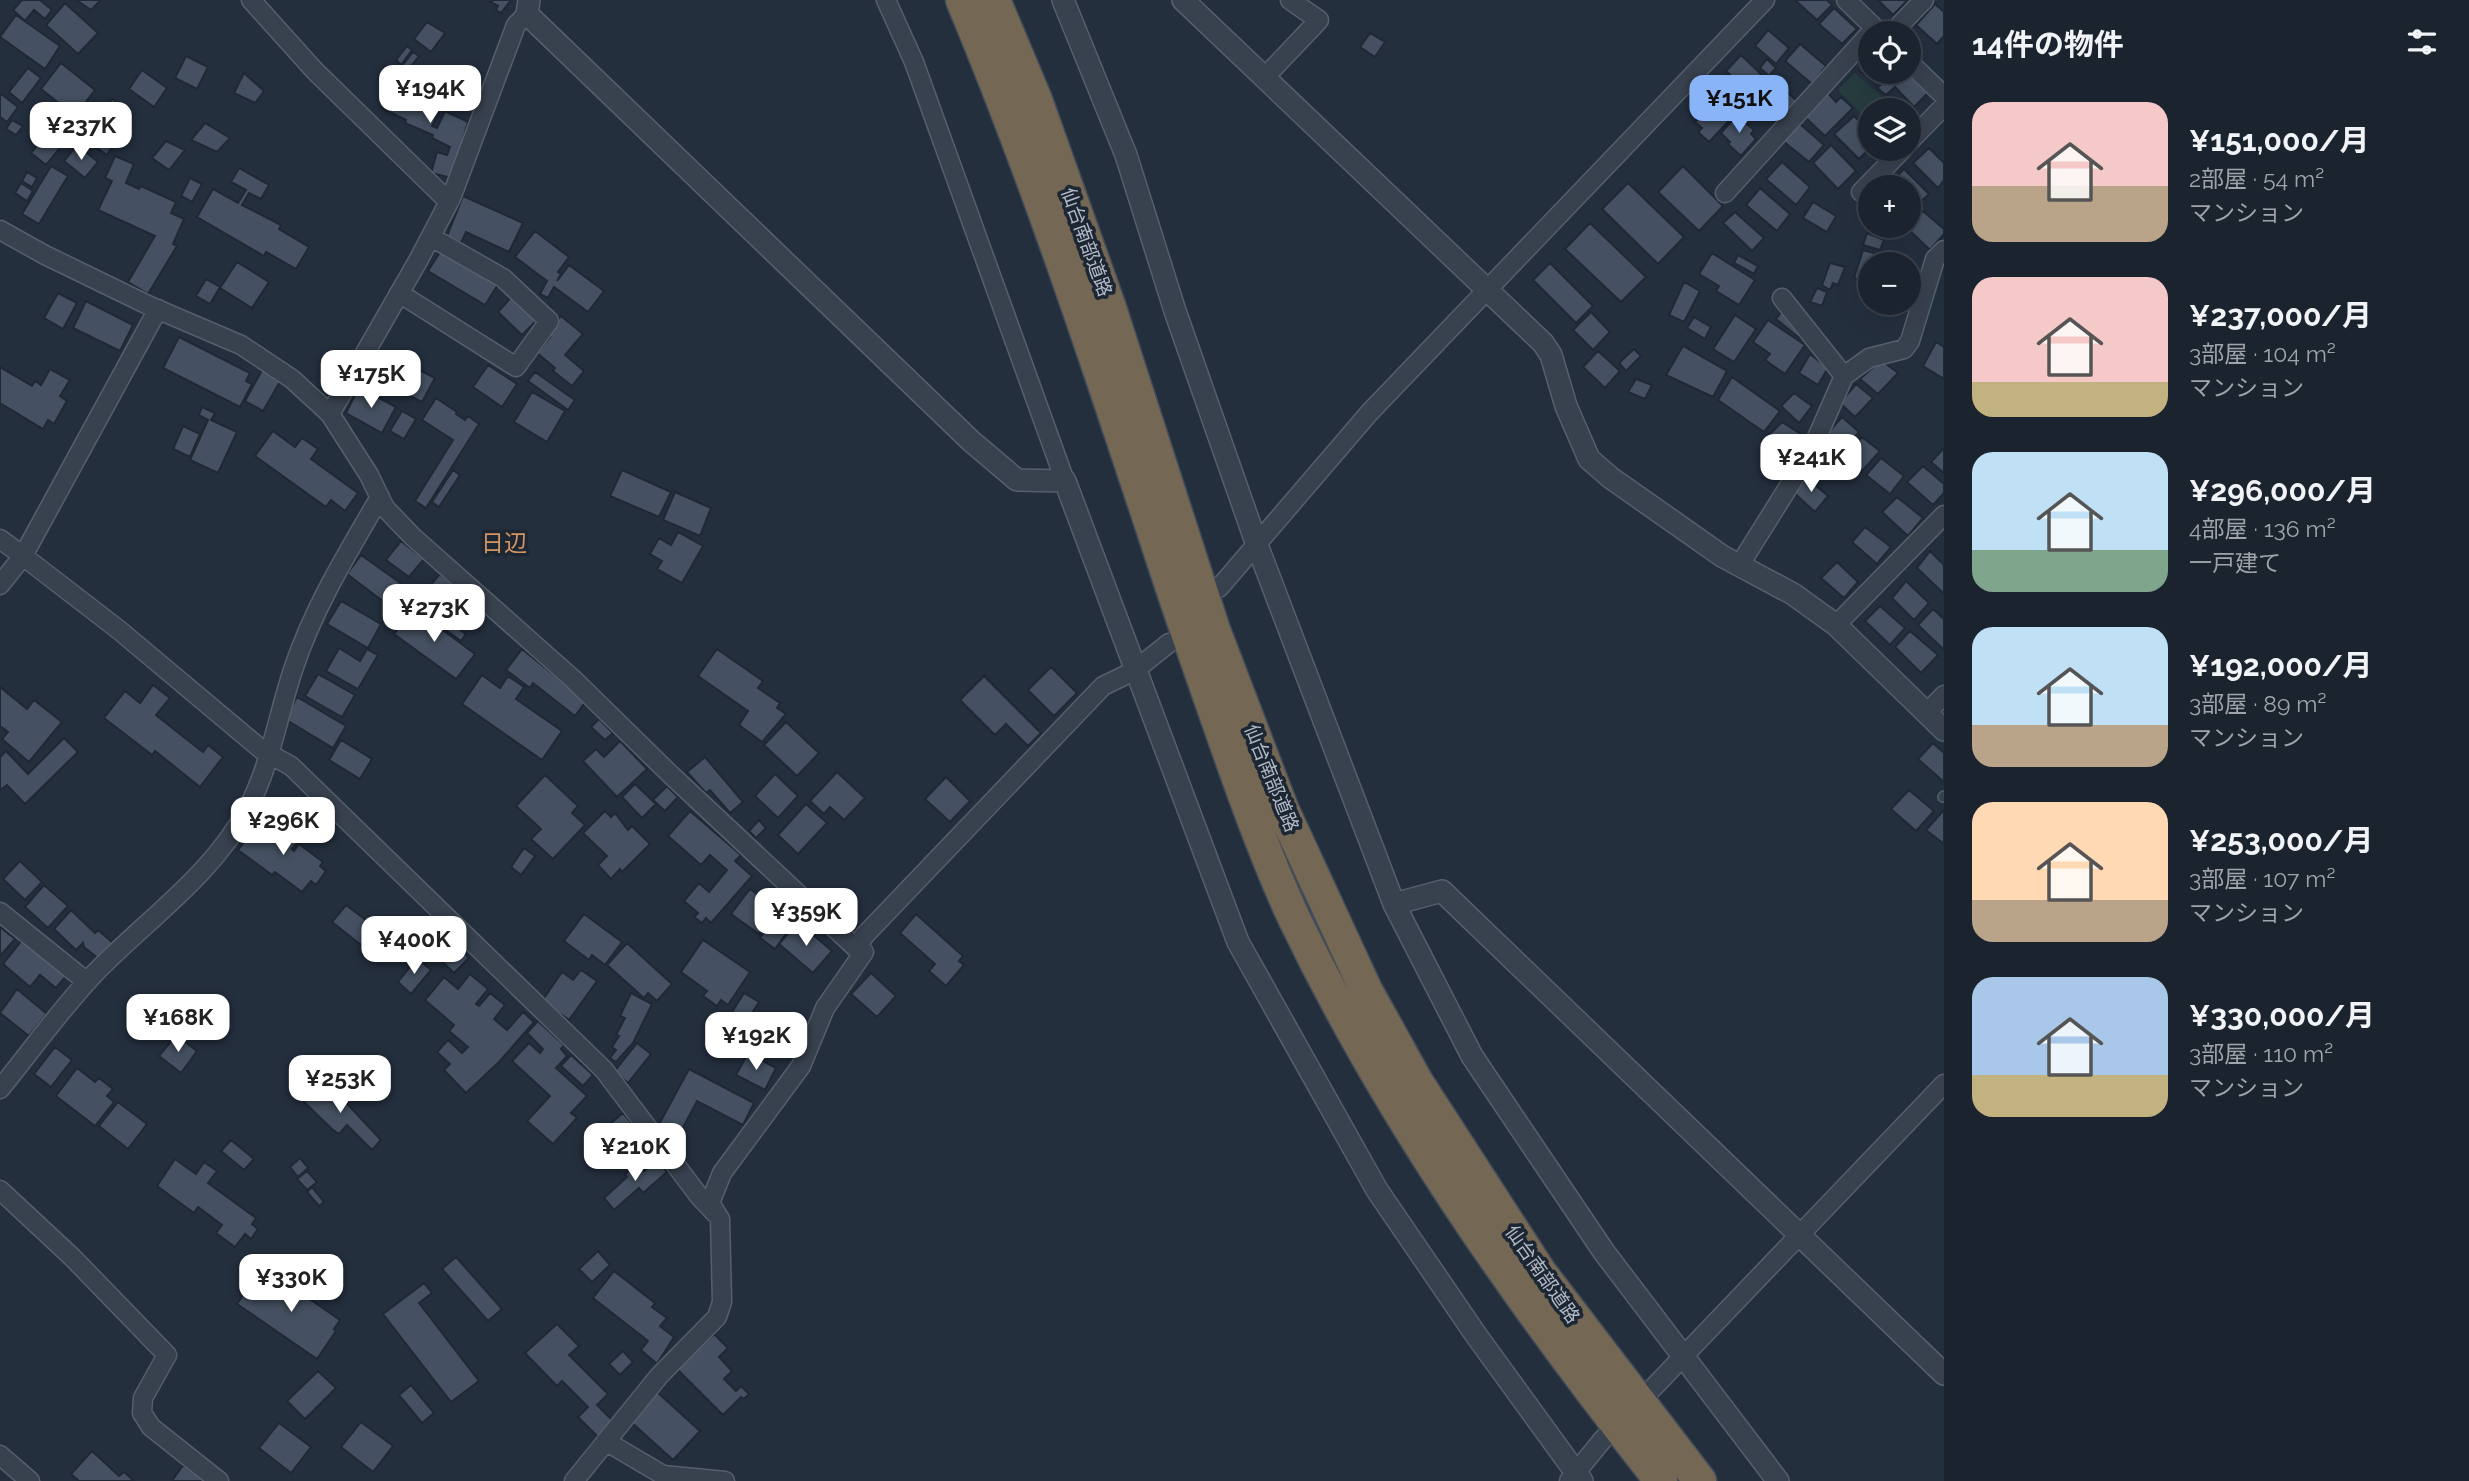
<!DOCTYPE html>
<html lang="ja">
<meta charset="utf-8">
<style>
body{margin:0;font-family:Raleway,"Noto Sans JP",sans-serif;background:#282f3a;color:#f1f3f6;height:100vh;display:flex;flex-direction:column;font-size:26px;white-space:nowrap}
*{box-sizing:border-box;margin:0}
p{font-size:23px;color:#a0a4aa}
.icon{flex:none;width:38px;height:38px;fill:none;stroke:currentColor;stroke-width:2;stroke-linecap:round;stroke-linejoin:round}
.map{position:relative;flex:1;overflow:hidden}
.details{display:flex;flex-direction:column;background:#1b232e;width:525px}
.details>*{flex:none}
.controls{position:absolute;left:1858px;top:21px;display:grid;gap:14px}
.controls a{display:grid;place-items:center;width:63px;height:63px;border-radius:50%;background:#1b232e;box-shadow:0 7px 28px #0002,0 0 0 2px #39404a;font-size:35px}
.price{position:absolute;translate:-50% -60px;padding:0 16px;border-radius:14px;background:#fff;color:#222;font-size:23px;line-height:46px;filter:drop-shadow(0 2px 4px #0008)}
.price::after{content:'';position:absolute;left:50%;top:42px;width:21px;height:16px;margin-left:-10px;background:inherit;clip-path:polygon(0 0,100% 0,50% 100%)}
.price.on{background:#8ab4f8;color:#111}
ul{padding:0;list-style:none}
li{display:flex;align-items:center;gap:21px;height:175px;padding:0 28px}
li span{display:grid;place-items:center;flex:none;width:196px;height:140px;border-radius:21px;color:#555}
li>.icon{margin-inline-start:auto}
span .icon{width:84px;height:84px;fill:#fffc;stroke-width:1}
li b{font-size:30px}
h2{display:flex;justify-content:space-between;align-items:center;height:84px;padding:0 28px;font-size:30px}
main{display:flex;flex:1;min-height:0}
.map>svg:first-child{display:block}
.green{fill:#263c3f}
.building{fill:#455162;stroke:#1f2835;stroke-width:2}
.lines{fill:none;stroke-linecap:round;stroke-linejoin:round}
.service-casing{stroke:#565f6c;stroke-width:12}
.minor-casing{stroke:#565f6c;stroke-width:21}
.tertiary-casing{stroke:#565f6c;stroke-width:24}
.motorway-casing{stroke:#434c59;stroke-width:35}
.service{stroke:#38414e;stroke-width:9}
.minor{stroke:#38414e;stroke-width:18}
.tertiary{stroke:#38414e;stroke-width:21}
.motorway{stroke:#746855;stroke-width:32}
.labels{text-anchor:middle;stroke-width:7;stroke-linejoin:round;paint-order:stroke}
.street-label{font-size:19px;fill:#b4bcc9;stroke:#1d2633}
.quarter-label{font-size:23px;fill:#d59563;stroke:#1d2633}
</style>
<main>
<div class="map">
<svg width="1944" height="1481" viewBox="0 0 1944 1481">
<rect width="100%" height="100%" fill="#242f3e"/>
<path class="green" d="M1855,73L1883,97L1864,116L1838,90Z"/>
<path class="building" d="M22,0H40L52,10L45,19L34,10L25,21L13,10Z
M76,0H101L91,10Z
M493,0H511L501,13L496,10L498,6L491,2Z
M1795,0H1827L1832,5L1817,20Z
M1878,0H1906L1907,1L1893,15Z
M65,3L98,33L78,54L46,25Z
M1935,4L1944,12V36L1937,44L1916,25Z
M1834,8L1857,29L1842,44L1819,24Z
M16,15L60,46L45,69L0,37Z
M427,22L445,33L431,52L414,39Z
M1768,30L1789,48L1776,64L1755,46Z
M1370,33L1385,42L1375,57L1360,47Z
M1800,44L1826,66L1812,84L1785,61Z
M407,46L412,50L401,65L396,60Z
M413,52L419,56L408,70L402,66Z
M1741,55L1764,77L1749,92L1726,71Z
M186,56L208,67L197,89L175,78Z
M1767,59L1776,68L1769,76L1760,68Z
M1871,59V72H1892L1876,85L1859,70Z
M61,63L95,90L75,116L41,89Z
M28,68L41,78L22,103L9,92Z
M142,70L167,88L154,107L129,89Z
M1896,72H1909L1929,92L1914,107L1895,87L1886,95L1877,88Z
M244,73L264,91L255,103L234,93Z
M1773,79L1797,101L1781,118L1757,95Z
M395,83L442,106L432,126L437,128L445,111L468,122L452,178L431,173L437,152L447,155L450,147L432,138L433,135L405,123L406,120L382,108Z
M1737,88L1749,99L1740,109L1729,98Z
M0,93L18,107L7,122L0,117Z
M1721,93L1739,110L1709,142L1698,132L1702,128L1695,122Z
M1828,93L1836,102L1841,97L1853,108L1825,136L1805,117Z
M1889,97L1900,110H1873Z
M112,99L133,114L124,127L103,112Z
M1737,115L1754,130L1751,134L1756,139L1741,156L1728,144L1730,142L1721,133Z
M1854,116L1871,133V147L1859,159L1834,134Z
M12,120L23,126L16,135L6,129Z
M205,123L230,138L217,152L191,140Z
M95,124L117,139L107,155L84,139Z
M1800,124L1824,145L1809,162L1783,141Z
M49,131L64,143L46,165L31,153Z
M166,141L185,150L169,170L152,158Z
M77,145L98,162L85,178L64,161Z
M1831,145L1856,171L1838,189L1813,163Z
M1929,148L1944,163V180L1938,188L1913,163Z
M115,156L134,164L126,183L139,189L141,186L176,202L171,213L184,219L173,244L177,246L148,294L128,282L155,236L98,210L112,181L105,178Z
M1782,162L1810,187L1796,205L1766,179Z
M51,166L68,176L39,224L22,214Z
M1683,166L1723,206L1699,231L1658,192Z
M239,168L269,185L261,199L249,193L242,205L281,225L279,229L309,247L296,269L266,252L264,256L197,217L213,189L238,203L246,190L231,182Z
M1904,169L1929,194L1913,209L1909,206V187L1888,185Z
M27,172L37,178L32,187L22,181Z
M190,178L202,184L192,202L181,196Z
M21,183L33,191L27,201L15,193Z
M1628,183L1684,237L1658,264L1602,209Z
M1760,188L1790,214L1777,231L1746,205Z
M463,196L523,223L509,252L466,232L461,243L447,236Z
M1813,202L1836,216L1827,232L1803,218Z
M1923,211L1944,229V234L1930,250L1907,228Z
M1735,212L1764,238L1752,251L1723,223Z
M1590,223L1646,277L1621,302L1565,249Z
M535,231L569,257L558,272L561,274L557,281L569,265L604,291L588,312L554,287L548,298L540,294L547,281L515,257Z
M1867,233L1884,240L1880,250L1863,245Z
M442,249L499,283L485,305L428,271Z
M1863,250L1907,262L1871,264V284L1854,278Z
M1712,253L1755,280L1739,305L1716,291L1719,286L1699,274Z
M1738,255L1758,266L1754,274L1734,263Z
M237,262L269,282L252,308L220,288Z
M1550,263L1593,306L1576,323L1533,280Z
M1830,263L1845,267L1838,285L1833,283L1830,290L1822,285Z
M1909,274L1919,277L1911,313L1898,309L1900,303H1909Z
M206,279L220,287L210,304L196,296Z
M1684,282L1700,291L1684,322L1669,315Z
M1817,288L1827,292L1822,306L1810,302Z
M58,293L77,303L63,329L44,318Z
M514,294L539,318L522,335L498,312Z
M86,301L133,325L120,351L73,328Z
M1783,310L1803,331L1798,337L1776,319Z
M1591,312L1610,332L1593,350L1573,330Z
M1735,315L1756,329L1734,362L1713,349Z
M561,316L583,334L565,355L584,371L572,386L553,371L555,368L537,353L550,337L546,335Z
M1694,317L1711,327L1705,339L1687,328Z
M1768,320L1805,345L1785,374L1765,360L1770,354L1753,342Z
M179,337L250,373L246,381L252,384L240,407L163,368Z
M1936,342L1944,347V379L1923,366Z
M1683,346L1727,371L1713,397L1666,375Z
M1634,349L1641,356L1626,371L1619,363Z
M1598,351L1620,371L1605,388L1583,367Z
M1810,354L1828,368L1818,385L1799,373Z
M400,360L435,378L422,402L388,385Z
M1881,360L1898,373L1878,394L1860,379Z
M488,365L517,384L502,407L473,387Z
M0,367L32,386L35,381L41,385L50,369L70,380L60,396L67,401L54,424L48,420L43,429L0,403Z
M262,370L281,380L263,411L245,401Z
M535,372L575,400L568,410L528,381Z
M1732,377L1780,411L1764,432L1718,400Z
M1636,379L1652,385L1645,399L1628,392Z
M1856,384L1873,398L1855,417L1840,403Z
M359,387L396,407L382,433L346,413Z
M532,392L565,411L547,442L514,422Z
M1794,393L1812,406L1799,423L1781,406Z
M436,398L457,412L456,414L465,420L468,416L479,424L426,508L415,501L453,440L422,420Z
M202,407L215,413L211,420L237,432L218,473L190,460L208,420L199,415Z
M402,411L416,419L404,439L390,431Z
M1842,417L1859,432L1843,451L1825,436Z
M1782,422L1810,440L1798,458L1769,435Z
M183,426L200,434L190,457L173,449Z
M273,431L295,447L302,438L318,449L311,459L358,493L345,511L331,500L326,507L255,456Z
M1862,437L1880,451L1862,471L1844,456Z
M1944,448V473L1931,462Z
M1881,458L1904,476L1890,494L1866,475Z
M1923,466L1944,484V493L1933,505L1907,482Z
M453,470L460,475L439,507L432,502Z
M622,470L671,492L659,517L610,496Z
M1806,477L1828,496L1815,512L1793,492Z
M675,492L711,508L700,536L663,520Z
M1897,497L1923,518L1908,536L1882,512Z
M1865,527L1891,547L1877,564L1852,542Z
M678,532L703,546L682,583L657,569L662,561L650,554L659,538L671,545Z
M401,541L424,559L409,577L386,560Z
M1930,551L1944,565V594L1917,568Z
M361,555L399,582L416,597L409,605L393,591L384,602L347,574Z
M1837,562L1858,582L1844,598L1821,578Z
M440,574L470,599L451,621L421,596Z
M1906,581L1929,603L1914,620L1892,598Z
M341,601L381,624L368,648L327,624Z
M1880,606L1905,628L1890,645L1865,621Z
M413,608L475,654L456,679L394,634Z
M1933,609L1944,619V650L1918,625Z
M451,623L466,634L461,641L446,630Z
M1910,631L1938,655L1921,673L1895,647Z
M339,648L360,661L367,649L378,655L358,689L326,671Z
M522,649L586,701L575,716L533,683L530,688L506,670Z
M717,649L763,681L758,688L780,703L777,708L786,714L762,742L739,725L748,711L698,676Z
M1051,667L1077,693L1054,716L1028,690Z
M318,674L355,695L342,717L305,696Z
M482,675L500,688L508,676L524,687L516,699L562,731L542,760L462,704Z
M984,676L1041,733L1028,746L1006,724L995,735L960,700Z
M153,685L170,698L156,715L203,752L208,745L223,757L200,787L155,751L152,755L104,718L125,691L140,703Z
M0,687L27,709L34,700L62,722L29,762L2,739L8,732L0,726Z
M297,697L346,726L333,748L285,719Z
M599,719L613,733L605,740L591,727Z
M786,722L819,753L797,776L764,745Z
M64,738L78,752L25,804L7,785L0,790V757L6,751L28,774Z
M341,740L372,759L360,779L329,760Z
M620,741L647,769L617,797L583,761L596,749L604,757Z
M1933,743L1944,753V782L1918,759Z
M705,757L743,802L730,813L710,790L706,793L687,772Z
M837,772L865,798L844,820L830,807L824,814L810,801Z
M775,774L798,796L778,818L755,796Z
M545,775L578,806L572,813L585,825L553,859L531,839L541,829L516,806Z
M946,777L970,801L950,822L925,799Z
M635,784L656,804L642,818L622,797Z
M667,786L678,797L665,811L653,800Z
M1909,790L1934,811L1916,831L1891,809Z
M806,804L827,823L798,854L778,835Z
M1944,810V844L1926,830Z
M605,811L611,817L615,813L628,830L632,826L650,844L622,872L620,869L611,879L598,865L607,856L583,833Z
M690,811L741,855L735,861L752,876L711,923L706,918L702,923L694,917L698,913L684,901L699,883L709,892L727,870L710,855L701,865L668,836Z
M759,820L766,828L756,838L749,831Z
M258,824L274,836L282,825L300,839L292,849L294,851L299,844L323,862L320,866L326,871L316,885L311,881L302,892L275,872L272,875L238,850Z
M524,848L535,856L521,875L511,867Z
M20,861L42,882L25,900L3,879Z
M44,885L68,906L48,928L25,907Z
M750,889L778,909L759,934L731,914Z
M346,905L375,927L361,945L332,922Z
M71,910L95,933L98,930L113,943L100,960L84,947L83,943L76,950L54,929Z
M584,914L622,942L605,965L592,955L589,960L564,941Z
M778,914L793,924L775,949L760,938Z
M916,914L963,956L959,961L964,965L946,986L929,971L935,964L900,933Z
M798,922L832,951L813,973L779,944Z
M0,927L15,939L0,956Z
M444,934L469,958L454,973L429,949Z
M23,939L67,975L56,988L40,975L30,987L3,964Z
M703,940L750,972L728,1005L721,1000L717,1006L703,996L707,991L681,972Z
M627,943L672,984L657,1001L648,993L644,998L607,965Z
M417,958L431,970L411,994L398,982Z
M581,970L597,981L569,1020L542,1001L562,972L573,980Z
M871,973L896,996L877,1017L851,994Z
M470,974L488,989L476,1004L479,1006L490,993L505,1005L494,1019L507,1030L523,1012L534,1022L499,1062L466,1093L444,1070L450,1064L437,1052L448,1040L462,1053L468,1047L449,1031L454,1025L425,1000L444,977L458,989Z
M17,989L47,1014L29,1036L0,1013Z
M631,993L652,1004L633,1043L616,1062L610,1058L616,1050L612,1047L619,1036L616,1035L625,1018L620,1016Z
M744,993L759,1002L735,1040L720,1031Z
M538,1021L564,1045L561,1049L567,1056L556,1068L587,1096L571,1113L577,1118L553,1144L527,1121L550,1096L512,1061L529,1043L540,1053L543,1049L527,1033Z
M745,1034L765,1045L760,1054L740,1043Z
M176,1035L197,1051L181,1073L159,1056Z
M637,1043L651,1054L628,1083L614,1072Z
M55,1047L72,1060L51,1087L34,1074Z
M748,1053L776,1068L765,1090L736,1075Z
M571,1055L593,1075L583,1086L561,1066Z
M77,1068L95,1082L99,1078L113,1089L107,1096L114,1102L95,1126L56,1096Z
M689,1069L754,1103L743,1125L697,1101L677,1139L657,1128Z
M322,1083L337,1097L339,1095L381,1140L372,1150L347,1125L339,1134L332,1129L304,1102Z
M118,1102L147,1124L128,1149L99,1126Z
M623,1113L648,1142L625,1161L619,1155L611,1161L592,1139Z
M231,1140L254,1159L244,1170L221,1151Z
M300,1158L308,1168L298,1177L290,1167Z
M175,1159L196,1174L204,1162L217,1171L208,1183L256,1218L252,1224L258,1229L251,1239L245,1234L235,1247L216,1233L222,1225L198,1207L194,1213L157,1186Z
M657,1160L667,1172L643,1193L639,1188L614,1210L604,1198L627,1177L625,1174L637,1163L644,1171Z
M307,1171L317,1182L307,1190L297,1179Z
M312,1187L324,1202L319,1206L307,1192Z
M598,1251L610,1265L592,1282L579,1269Z
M456,1257L502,1309L488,1321L442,1269Z
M614,1271L655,1303L652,1307L667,1318L660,1326L674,1337L657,1364L641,1350L648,1341L593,1298Z
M286,1275L301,1286L298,1291L340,1320L334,1329L336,1331L317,1359L237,1304L256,1276L275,1290Z
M424,1283L432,1293L419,1303L479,1381L451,1402L383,1314Z
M557,1324L579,1346L569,1355L608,1394L597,1405L614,1422L598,1437L578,1417L588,1407L562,1381L557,1386L525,1353Z
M714,1334L728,1348L719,1357L732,1371L724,1379L736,1391L741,1386L749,1394L744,1399L741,1397L723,1415L677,1369Z
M623,1351L633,1362L620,1375L609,1364Z
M318,1371L336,1388L305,1419L287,1401Z
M411,1385L434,1413L422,1423L399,1395Z
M656,1391L700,1431L673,1460L630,1421Z
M361,1422L393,1446L373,1472L341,1447Z
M279,1423L311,1447L291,1473L259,1448Z
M92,1451L119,1476L124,1472L134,1481H79L71,1474Z
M183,1465L206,1481H172Z"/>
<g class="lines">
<defs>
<path id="service" d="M1943,797L1944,796"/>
<path id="minor" d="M251,0L315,71L449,202
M886,0L914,62L1065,481
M1846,0L1880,33
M1892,33L1924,0
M1909,62L1944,96
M1264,78L1319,20L1290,0
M1909,142L1944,106
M1861,192L1903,149
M1725,193L1875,28
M0,230L45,255L152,307L241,345L292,379L330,414L369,475L385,508L413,537L573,679L671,775L857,949
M399,293L516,367L549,321L503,278L431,237
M1782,298L1844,376
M330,414L419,259L451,198L516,25L527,14
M0,539L23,556L158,309
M1739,566L1811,451L1844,376L1869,358L1904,349L1910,341L1935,259L1944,250
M0,585L23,556L119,630L262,750L291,766L604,1070L699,1196L716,1214
M1219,588L1370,412L1765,0
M1836,625L1944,515
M1927,713L1944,695
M0,912L87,982
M0,1089C31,1051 60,1010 94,974C145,921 213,875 248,808C271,764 278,714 294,667C314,607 348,552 380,497
M0,1190L72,1257L167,1355L143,1398L142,1413L151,1427L219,1481
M1651,1390L1944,1084
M607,1442L663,1475L725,1481
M0,1455L30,1481
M574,1481L659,1376L717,1317L722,1302L720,1219L710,1203L722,1173L801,1066L825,1008L864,952L857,949L864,936L1103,686L1134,671L1169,643
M1569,1481L1604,1438"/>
<path id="tertiary" d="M529,0L527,14L971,441L1017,480L1065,481L1238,942L1377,1190L1476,1335L1582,1481
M1063,0L1126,155L1175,311L1257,545L1394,904L1472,1056L1604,1252L1778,1481
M1183,0L1543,343L1551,355L1566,406L1589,459L1611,478L1722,556L1793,594L1836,625L1944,730
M1394,904L1442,891L1944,1374"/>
<path id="motorway" d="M962,0C1037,179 1097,362 1158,546C1180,614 1204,682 1228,750C1248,807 1269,865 1295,920C1392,1122 1522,1305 1661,1481
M994,0L1036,100L1109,305L1214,630L1282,808L1366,990L1417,1082L1540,1272L1700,1481"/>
</defs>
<use href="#service" class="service-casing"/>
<use href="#minor" class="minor-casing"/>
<use href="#tertiary" class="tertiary-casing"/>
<use href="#motorway" class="motorway-casing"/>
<use href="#service" class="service"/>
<use href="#minor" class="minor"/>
<use href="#tertiary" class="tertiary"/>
<use href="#motorway" class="motorway"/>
</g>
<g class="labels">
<g class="street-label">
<text transform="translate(1087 242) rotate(70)" y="7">仙台南部道路</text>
<text transform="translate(1272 778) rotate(68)" y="7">仙台南部道路</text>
<text transform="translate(1543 1274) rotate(55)" y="7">仙台南部道路</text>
</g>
<g class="quarter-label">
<text x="504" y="551">日辺</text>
</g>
</g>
</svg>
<div class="controls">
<a><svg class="icon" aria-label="locate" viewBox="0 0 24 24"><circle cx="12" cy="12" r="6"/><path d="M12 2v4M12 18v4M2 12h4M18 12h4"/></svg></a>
<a><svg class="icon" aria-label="layers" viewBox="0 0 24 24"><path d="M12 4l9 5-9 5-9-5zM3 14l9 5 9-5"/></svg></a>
<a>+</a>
<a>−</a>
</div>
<b class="price" style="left:430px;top:125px">¥194K</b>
<b class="price on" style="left:1739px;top:135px">¥151K</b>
<b class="price" style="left:81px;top:162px">¥237K</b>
<b class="price" style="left:371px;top:410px">¥175K</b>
<b class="price" style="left:1811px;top:494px">¥241K</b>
<b class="price" style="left:434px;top:644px">¥273K</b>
<b class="price" style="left:283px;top:857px">¥296K</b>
<b class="price" style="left:806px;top:948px">¥359K</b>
<b class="price" style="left:414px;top:976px">¥400K</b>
<b class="price" style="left:178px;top:1054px">¥168K</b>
<b class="price" style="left:756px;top:1072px">¥192K</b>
<b class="price" style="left:340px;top:1115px">¥253K</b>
<b class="price" style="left:635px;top:1183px">¥210K</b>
<b class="price" style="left:291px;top:1314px">¥330K</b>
</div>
<section class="details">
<h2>14件の物件<svg class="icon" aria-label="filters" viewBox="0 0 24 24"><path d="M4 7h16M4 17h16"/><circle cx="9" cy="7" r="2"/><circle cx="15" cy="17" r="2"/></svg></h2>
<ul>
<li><span style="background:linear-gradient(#f6c9c9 60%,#b9a48a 0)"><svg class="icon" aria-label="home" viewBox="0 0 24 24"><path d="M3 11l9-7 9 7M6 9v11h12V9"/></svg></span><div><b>¥151,000/月</b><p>2部屋 · 54 m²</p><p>マンション</p></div></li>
<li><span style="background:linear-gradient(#f6c9c9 75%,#c2b280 0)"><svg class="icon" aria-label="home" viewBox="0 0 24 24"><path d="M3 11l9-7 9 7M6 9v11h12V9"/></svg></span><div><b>¥237,000/月</b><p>3部屋 · 104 m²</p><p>マンション</p></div></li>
<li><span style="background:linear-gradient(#bfe0f5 70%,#7fa58c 0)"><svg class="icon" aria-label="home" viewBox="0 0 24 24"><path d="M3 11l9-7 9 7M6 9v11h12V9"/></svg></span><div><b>¥296,000/月</b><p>4部屋 · 136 m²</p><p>一戸建て</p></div></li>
<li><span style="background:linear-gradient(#bfe0f5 70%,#b9a48a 0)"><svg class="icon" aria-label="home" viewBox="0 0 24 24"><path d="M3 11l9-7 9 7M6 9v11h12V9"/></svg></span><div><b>¥192,000/月</b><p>3部屋 · 89 m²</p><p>マンション</p></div></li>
<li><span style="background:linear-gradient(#ffd9b3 70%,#b9a48a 0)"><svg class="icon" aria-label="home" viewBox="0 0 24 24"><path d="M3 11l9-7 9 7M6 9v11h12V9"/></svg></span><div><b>¥253,000/月</b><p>3部屋 · 107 m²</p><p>マンション</p></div></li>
<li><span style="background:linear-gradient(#a9c7e8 70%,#c2b280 0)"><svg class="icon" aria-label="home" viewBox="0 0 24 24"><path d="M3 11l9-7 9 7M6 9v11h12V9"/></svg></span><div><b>¥330,000/月</b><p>3部屋 · 110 m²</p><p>マンション</p></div></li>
</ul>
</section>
</main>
